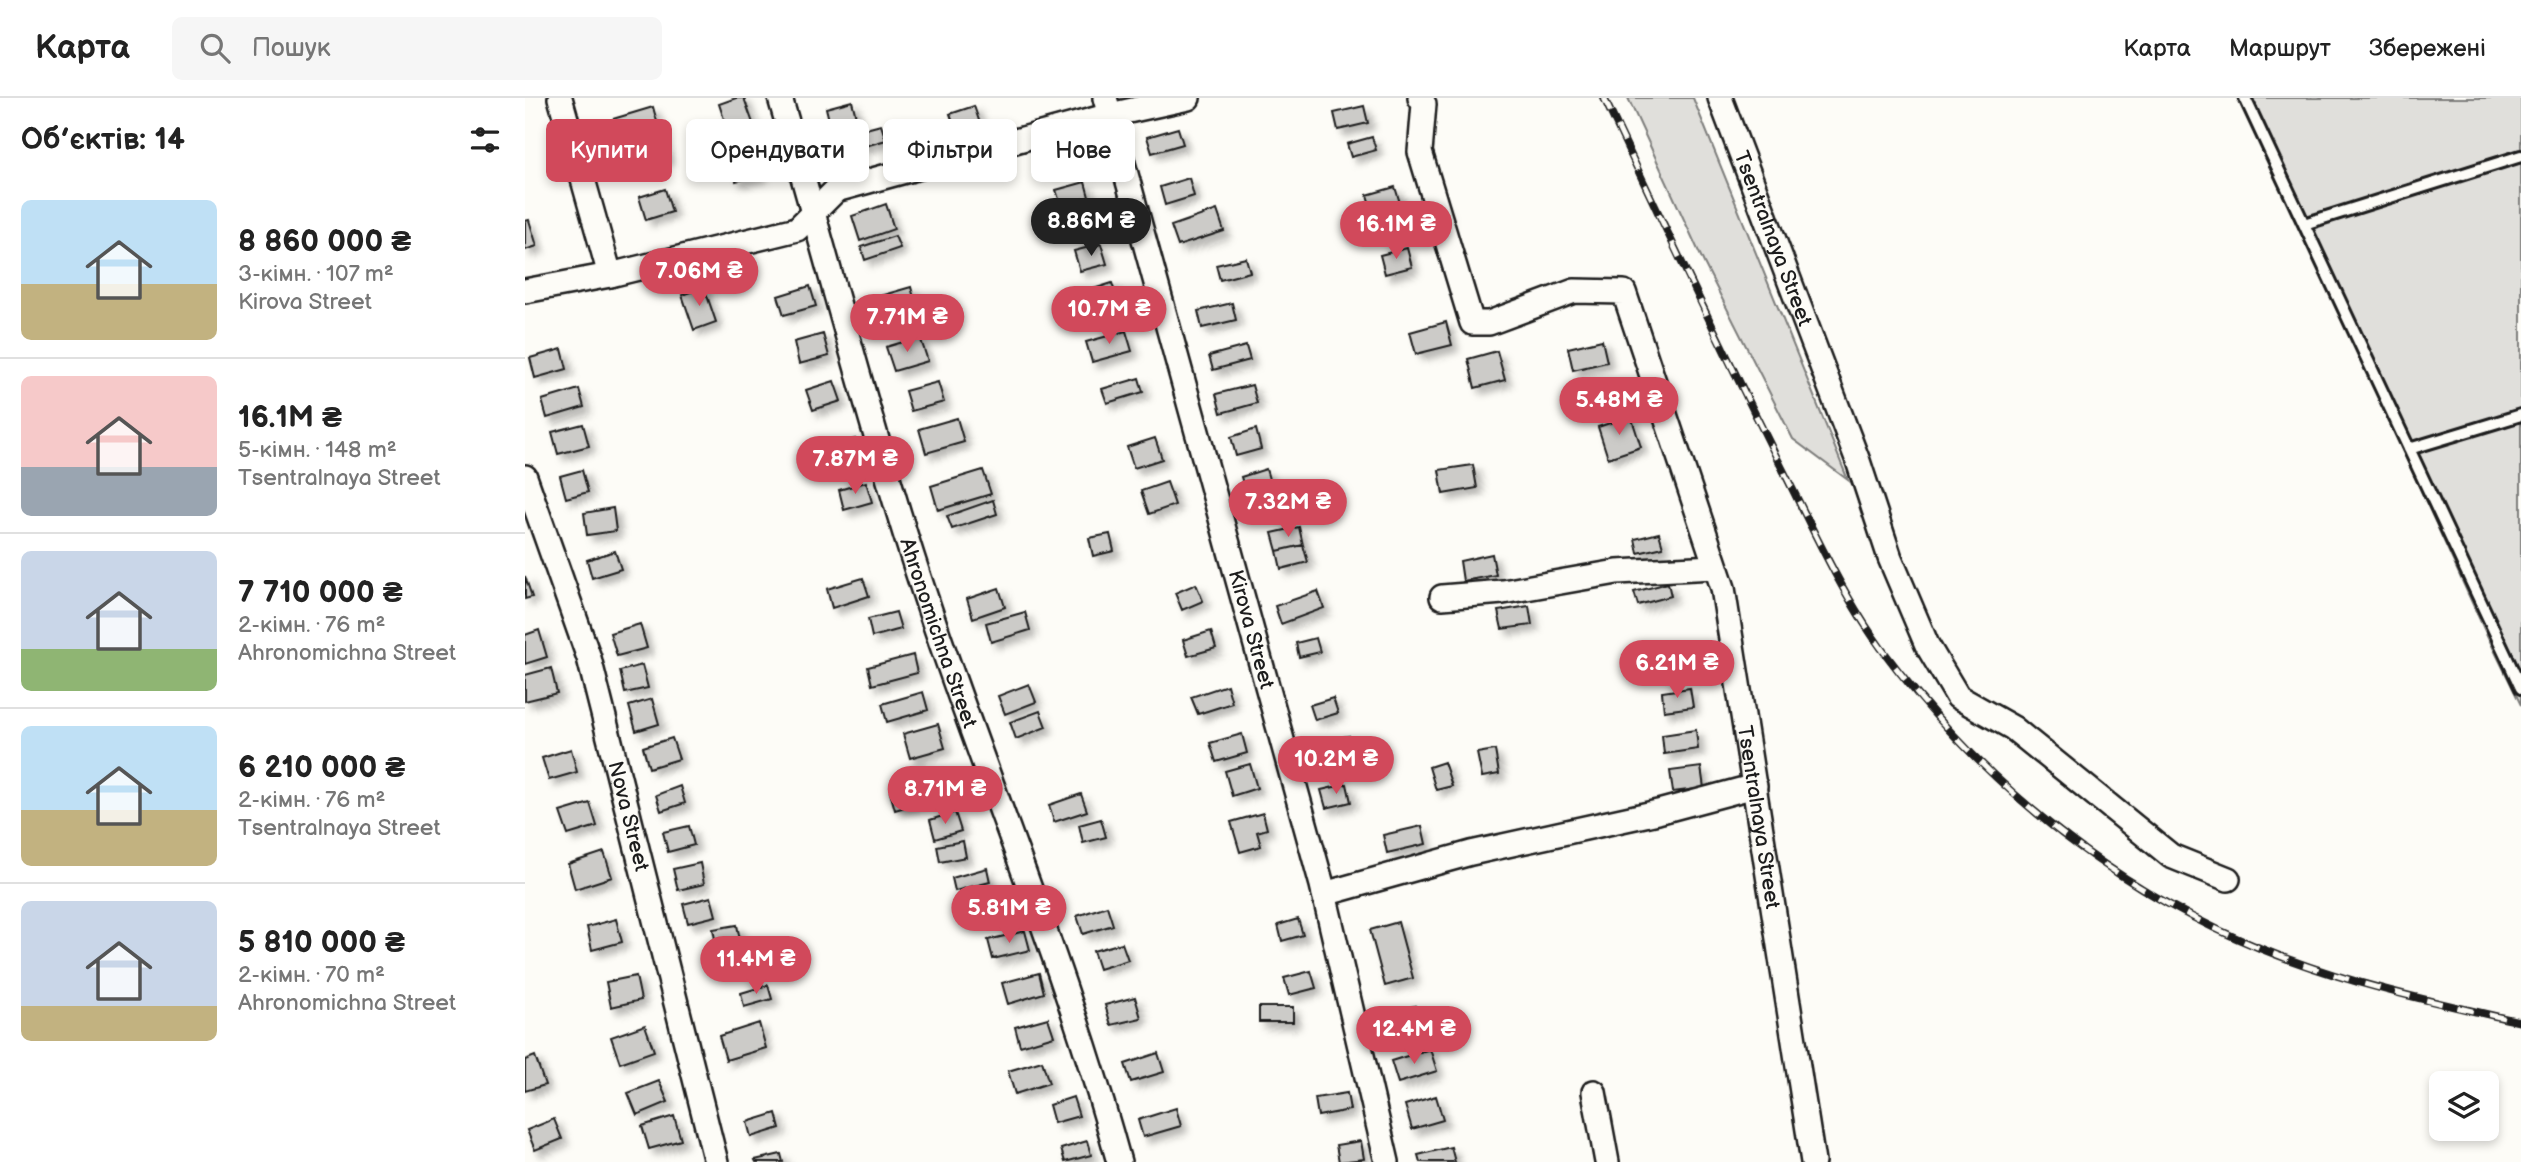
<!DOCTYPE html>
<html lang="uk">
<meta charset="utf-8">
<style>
body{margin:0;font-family:"Balsamiq Sans",sans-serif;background:#f6f6f6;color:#222;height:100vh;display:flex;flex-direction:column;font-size:26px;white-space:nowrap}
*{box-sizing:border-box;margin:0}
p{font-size:23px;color:#767676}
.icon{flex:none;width:38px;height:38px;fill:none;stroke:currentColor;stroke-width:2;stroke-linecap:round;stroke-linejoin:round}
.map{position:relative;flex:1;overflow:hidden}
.sheet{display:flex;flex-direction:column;background:#fff;width:525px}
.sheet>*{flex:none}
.top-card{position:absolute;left:21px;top:21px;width:665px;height:63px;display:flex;gap:14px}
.buttons{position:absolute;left:1904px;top:973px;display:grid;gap:14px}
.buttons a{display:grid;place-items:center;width:70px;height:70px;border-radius:10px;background:#fff;box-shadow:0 4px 10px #0003;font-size:35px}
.price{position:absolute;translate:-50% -60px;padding:0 16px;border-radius:24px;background:#d1495b;color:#fff;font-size:23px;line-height:46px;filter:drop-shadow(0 2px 4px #0008)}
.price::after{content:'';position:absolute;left:50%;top:42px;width:21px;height:16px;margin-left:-10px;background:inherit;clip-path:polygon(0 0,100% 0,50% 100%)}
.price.selected{background:#222;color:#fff}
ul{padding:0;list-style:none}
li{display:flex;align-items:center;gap:21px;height:175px;padding:0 21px}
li+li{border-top:2px solid #e0e0e0}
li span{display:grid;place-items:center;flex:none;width:196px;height:140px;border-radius:10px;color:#555}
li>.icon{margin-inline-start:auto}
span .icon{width:84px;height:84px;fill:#fffc;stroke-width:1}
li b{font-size:30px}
h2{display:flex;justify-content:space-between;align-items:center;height:84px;padding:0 21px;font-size:30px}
.chip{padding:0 24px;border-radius:10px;background:#fff;box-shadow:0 4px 10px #0003;font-size:24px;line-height:63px}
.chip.selected{background:#d1495b;color:#fff}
header{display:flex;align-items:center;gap:42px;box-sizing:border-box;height:98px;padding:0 35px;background:#fff;border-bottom:2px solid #e0e0e0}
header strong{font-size:33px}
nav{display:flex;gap:38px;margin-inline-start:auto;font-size:24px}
.search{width:490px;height:63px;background:#f6f6f6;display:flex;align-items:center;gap:18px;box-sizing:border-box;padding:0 24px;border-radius:10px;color:#767676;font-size:26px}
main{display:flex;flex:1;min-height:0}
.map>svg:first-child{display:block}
.green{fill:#e0dfdb;stroke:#7e7e7c;stroke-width:2}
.building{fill:#cccbc8;stroke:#1c1c1c;stroke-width:2;filter:url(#shadow)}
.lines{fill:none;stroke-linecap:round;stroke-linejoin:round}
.lane-casing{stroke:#1c1c1c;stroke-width:16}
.street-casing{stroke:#1c1c1c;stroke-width:28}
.lane{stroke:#fdfcf7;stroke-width:10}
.street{stroke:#fdfcf7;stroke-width:23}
.rail-casing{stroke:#1c1c1c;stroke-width:8}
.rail{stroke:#fdfcf7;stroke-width:5;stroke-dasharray:16;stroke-linecap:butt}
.labels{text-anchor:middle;stroke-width:5;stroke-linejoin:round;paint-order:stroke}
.street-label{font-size:21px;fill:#1c1c1c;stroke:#fdfcf7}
</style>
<header>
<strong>Карта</strong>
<div class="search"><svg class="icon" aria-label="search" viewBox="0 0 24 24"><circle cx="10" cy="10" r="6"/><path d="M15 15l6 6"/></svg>Пошук</div>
<nav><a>Карта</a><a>Маршрут</a><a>Збережені</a></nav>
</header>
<main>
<section class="sheet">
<h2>Об’єктів: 14<svg class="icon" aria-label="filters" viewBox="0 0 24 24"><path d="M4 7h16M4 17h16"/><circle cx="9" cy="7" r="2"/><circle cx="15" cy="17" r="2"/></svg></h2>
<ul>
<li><span style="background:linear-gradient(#bfe0f5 60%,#c2b280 0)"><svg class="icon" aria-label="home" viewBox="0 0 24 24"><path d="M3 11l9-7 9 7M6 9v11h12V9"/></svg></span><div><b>8 860 000 ₴</b><p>3-кімн. · 107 m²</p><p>Kirova Street</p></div></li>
<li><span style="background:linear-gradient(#f6c9c9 65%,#9aa5b1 0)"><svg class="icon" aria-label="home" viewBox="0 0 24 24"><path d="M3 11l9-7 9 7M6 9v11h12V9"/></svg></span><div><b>16.1M ₴</b><p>5-кімн. · 148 m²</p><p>Tsentralnaya Street</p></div></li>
<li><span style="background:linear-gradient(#c9d6e8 70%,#8fb573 0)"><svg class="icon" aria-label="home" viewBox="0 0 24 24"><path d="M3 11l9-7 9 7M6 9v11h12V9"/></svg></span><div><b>7 710 000 ₴</b><p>2-кімн. · 76 m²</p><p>Ahronomichna Street</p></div></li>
<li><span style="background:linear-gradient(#bfe0f5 60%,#c2b280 0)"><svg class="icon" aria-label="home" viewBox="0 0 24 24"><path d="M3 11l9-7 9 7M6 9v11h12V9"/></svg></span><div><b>6 210 000 ₴</b><p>2-кімн. · 76 m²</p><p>Tsentralnaya Street</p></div></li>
<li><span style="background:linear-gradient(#c9d6e8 75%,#c2b280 0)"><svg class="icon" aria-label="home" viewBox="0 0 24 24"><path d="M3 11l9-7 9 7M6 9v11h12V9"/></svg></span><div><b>5 810 000 ₴</b><p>2-кімн. · 70 m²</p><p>Ahronomichna Street</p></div></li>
</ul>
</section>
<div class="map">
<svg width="1996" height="1064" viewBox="0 0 1996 1064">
<defs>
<filter id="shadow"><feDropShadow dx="6" dy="6" stdDeviation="3.5" flood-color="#0004"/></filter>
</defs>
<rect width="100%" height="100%" fill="#fdfcf7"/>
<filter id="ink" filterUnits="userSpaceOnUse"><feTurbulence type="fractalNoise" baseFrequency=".0143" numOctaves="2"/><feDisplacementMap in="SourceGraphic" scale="14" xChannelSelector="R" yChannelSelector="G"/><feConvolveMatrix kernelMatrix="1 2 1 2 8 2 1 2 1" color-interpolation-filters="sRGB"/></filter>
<g filter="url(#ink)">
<path class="green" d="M1103,0H1168L1323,382L1268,341L1179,165Z
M1717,0H1996V607L1959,531Z"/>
<path class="building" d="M211,0H219L229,28L204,36L194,6Z
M327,3L332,23L306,30L301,10Z
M449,8L458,34L434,42L425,16Z
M839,8L843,25L813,32L809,15Z
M128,9L142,60L103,71L88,21Z
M356,27L361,42L337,49L333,33Z
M653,30L658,46L627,55L622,39Z
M550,39L557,64L524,73L517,48Z
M847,39L851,52L826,59L822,46Z
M228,49L236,77L211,83L204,55Z
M664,80L669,98L640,107L635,89Z
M560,84L564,99L536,107L531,92Z
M870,89L875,105L847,113L842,97Z
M140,91L147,114L121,122L114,99Z
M361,106L369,131L335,143L327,118Z
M692,112L699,133L653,148L646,128Z
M4,122L12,148L0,152V123Z
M370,138L375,150L340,162L336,149Z
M576,146L582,166L555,173L549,153Z
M882,150L887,169L860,176L855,157Z
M721,160L725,174L695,182L691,167Z
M587,185L594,207L560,218L553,196Z
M285,188L291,208L259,217L253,198Z
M179,189L191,224L169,232L157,197Z
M386,189L393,214L355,225L348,200Z
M707,205L711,222L677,230L673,213Z
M921,224L927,247L891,256L885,234Z
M601,233L607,253L567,264L561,244Z
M298,236L304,258L274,266L269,244Z
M395,239L403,263L369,273L361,249Z
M1077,242L1082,264L1048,272L1043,250Z
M721,248L725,262L688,272L684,258Z
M37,251L42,271L10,280L5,260Z
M972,253L980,282L950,290L943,261Z
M614,280L618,294L582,305L577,291Z
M309,283L316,303L288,312L281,292Z
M413,284L419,304L386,313L380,293Z
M727,287L732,305L696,315L691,296Z
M54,291L59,309L22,320L17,302Z
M1106,318L1116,349L1083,360L1073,329Z
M432,320L439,344L401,355L394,331Z
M58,326L64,348L33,356L27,334Z
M731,331L736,351L711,358L706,339Z
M630,340L637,361L609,370L602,349Z
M330,341L336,363L301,373L294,352Z
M948,367L952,390L918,396L914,372Z
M741,371L747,391L722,399L716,379Z
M57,372L63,394L41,400L35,378Z
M458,372L466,396L413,412L406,388Z
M341,384L347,404L319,412L314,392Z
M642,384L650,407L624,416L616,393Z
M468,402L472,416L427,431L422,418Z
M88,410L91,433L62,437L59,415Z
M774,429L778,447L752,453L747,435Z
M1134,435L1138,449L1113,455L1110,441Z
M585,436L589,453L568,458L564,440Z
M778,447L783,464L756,471L752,453Z
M90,453L96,471L67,480L62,462Z
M967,456L971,477L938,483L935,463Z
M0,478L7,499L0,501Z
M338,480L344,498L307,510L302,491Z
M1143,485L1146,498L1113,507L1109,494Z
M671,486L678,503L657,512L650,495Z
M474,490L480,509L448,520L442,501Z
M793,493L799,510L756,526L750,508Z
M1004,508L1007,527L977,531L973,513Z
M371,514L376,531L347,539L343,521Z
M500,514L505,532L466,544L461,525Z
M115,526L122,550L92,558L85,535Z
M14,532L22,559L0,566V537Z
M686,533L691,550L663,558L658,542Z
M791,540L795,554L774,559L771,545Z
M1158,548L1162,564L1133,571L1129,555Z
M388,557L392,575L347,587L343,569Z
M117,567L123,590L100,595L95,573Z
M26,570L32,595L0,603V577Z
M504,586L511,604L480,616L473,598Z
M702,587L707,605L673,616L666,599Z
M1165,590L1168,609L1139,613L1137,594Z
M398,594L403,612L362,624L357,606Z
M808,600L813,615L790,622L785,607Z
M127,601L134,626L111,633L104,608Z
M515,613L521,629L491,641L485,624Z
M413,626L420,650L385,660L378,636Z
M1171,632L1173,651L1139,656L1137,637Z
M717,636L722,655L691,664L685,645Z
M824,638L828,658L798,663L795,643Z
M147,640L154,661L124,670L118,649Z
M46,651L52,674L24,682L17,660Z
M970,652L974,676L957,679L952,655Z
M919,664L927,688L911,692L904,669Z
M725,666L732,690L707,698L700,673Z
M1176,669L1179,690L1148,694L1145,673Z
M427,676L432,694L370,712L365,694Z
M822,686L826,704L801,710L796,692Z
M155,688L160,705L136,713L131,697Z
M556,696L562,713L529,724L524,707Z
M65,705L72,728L43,737L35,714Z
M430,714L436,733L410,741L405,722Z
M738,715L742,731L732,734L736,748L715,754L706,724Z
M576,721L581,739L558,745L554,727Z
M164,728L169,747L143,754L138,734Z
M897,728L901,746L862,755L858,737Z
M438,743L441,759L415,764L412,748Z
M79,754L87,779L50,791L43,766Z
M175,765L179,786L153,792L148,771Z
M462,770L465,784L430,793L427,780Z
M186,799L191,818L163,825L158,806Z
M582,808L588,827L558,836L552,818Z
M91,821L97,844L67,852L62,829Z
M773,821L778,837L757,843L753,827Z
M873,824L888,880L860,888L845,832Z
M212,827L216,847L192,851L188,831Z
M500,833L505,852L468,861L463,842Z
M597,845L603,862L574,871L568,853Z
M786,873L791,890L764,897L759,880Z
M514,875L519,895L483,906L477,885Z
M111,878L116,902L86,909L81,884Z
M243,887L247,901L219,909L216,895Z
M610,899L616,920L586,927L580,907Z
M890,908L895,934L861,942L855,916Z
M734,909H768V924H734Z
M523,920L529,938L495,948L490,929Z
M234,925L241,950L201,962L194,938Z
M120,927L129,953L95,965L86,939Z
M905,951L912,973L873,985L866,963Z
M633,955L639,974L606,984L600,966Z
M10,958L20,987L0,993V962Z
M517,963L524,985L490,996L483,973Z
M134,983L143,1004L112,1017L103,995Z
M822,995L825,1012L793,1018L790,1000Z
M911,998L918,1022L887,1031L880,1007Z
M548,999L554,1018L529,1025L524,1007Z
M651,1010L656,1028L618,1039L613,1022Z
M251,1015L255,1030L226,1039L222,1024Z
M149,1018L156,1042L124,1051L117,1028Z
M29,1021L37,1041L10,1052L2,1032Z
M562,1043L566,1057L540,1064L536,1051Z
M836,1043L839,1061L814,1064L811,1047Z
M926,1049L930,1064H895L893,1057Z
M256,1056L258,1064H231L230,1062Z"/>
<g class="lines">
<defs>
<path id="lane" d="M1720,0L1996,590
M1779,126L1996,58
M1884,351L1996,317"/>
<g id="street">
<path d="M35,0L85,177"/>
<path id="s1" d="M255,0C296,138 332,278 374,416C440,634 534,844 594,1064"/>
<path id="s2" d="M580,0L797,787L862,1064"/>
<path id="s3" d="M895,0L899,6L895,54L947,225H964L1049,193L1099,194L1198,490L1288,1064"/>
<path id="s4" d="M1195,0L1333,363L1365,460L1402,547L1433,599L1488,630L1646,758L1703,781"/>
<path d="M0,193L85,177L272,131L311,92L585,17L663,0"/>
<path id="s5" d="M0,379L64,560L191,1064"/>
<path d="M917,499L978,494L1092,474L1189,469"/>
<path d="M799,796L946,755L1133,714L1230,688"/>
<path d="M1069,994L1082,1064"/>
</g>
</defs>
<use href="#lane" class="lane-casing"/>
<use href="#street" class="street-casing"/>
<use href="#lane" class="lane"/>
<use href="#street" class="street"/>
<defs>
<path id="rail" d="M1079,0C1137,123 1195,247 1256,368C1287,429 1316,495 1356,550C1454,682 1584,789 1737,851C1820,885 1908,904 1996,924"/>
</defs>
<use href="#rail" class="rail-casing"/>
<use href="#rail" class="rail"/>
</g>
</g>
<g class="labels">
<g class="street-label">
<text dy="7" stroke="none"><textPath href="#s4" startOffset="150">Tsentralnaya Street</textPath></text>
<text dy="7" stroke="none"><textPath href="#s2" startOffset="551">Kirova Street</textPath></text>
<text dy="7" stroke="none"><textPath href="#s1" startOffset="558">Ahronomichna Street</textPath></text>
<text dy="7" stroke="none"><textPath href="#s5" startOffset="355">Nova Street</textPath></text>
<text dy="7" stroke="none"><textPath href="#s3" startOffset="936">Tsentralnaya Street</textPath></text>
</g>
</g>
</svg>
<div class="buttons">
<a><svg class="icon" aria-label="layers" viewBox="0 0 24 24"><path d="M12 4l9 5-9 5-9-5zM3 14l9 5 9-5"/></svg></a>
</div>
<b class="price selected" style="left:566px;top:160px">8.86M ₴</b>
<b class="price" style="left:871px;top:163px">16.1M ₴</b>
<b class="price" style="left:174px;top:210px">7.06M ₴</b>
<b class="price" style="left:584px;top:248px">10.7M ₴</b>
<b class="price" style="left:382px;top:256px">7.71M ₴</b>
<b class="price" style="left:1094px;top:339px">5.48M ₴</b>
<b class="price" style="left:330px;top:398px">7.87M ₴</b>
<b class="price" style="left:763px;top:441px">7.32M ₴</b>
<b class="price" style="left:1152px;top:602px">6.21M ₴</b>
<b class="price" style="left:811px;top:698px">10.2M ₴</b>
<b class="price" style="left:420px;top:728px">8.71M ₴</b>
<b class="price" style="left:484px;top:847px">5.81M ₴</b>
<b class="price" style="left:231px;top:898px">11.4M ₴</b>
<b class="price" style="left:889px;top:968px">12.4M ₴</b>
<div class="top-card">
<a class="chip selected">Купити</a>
<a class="chip">Орендувати</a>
<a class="chip">Фільтри</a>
<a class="chip">Нове</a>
</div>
</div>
</main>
